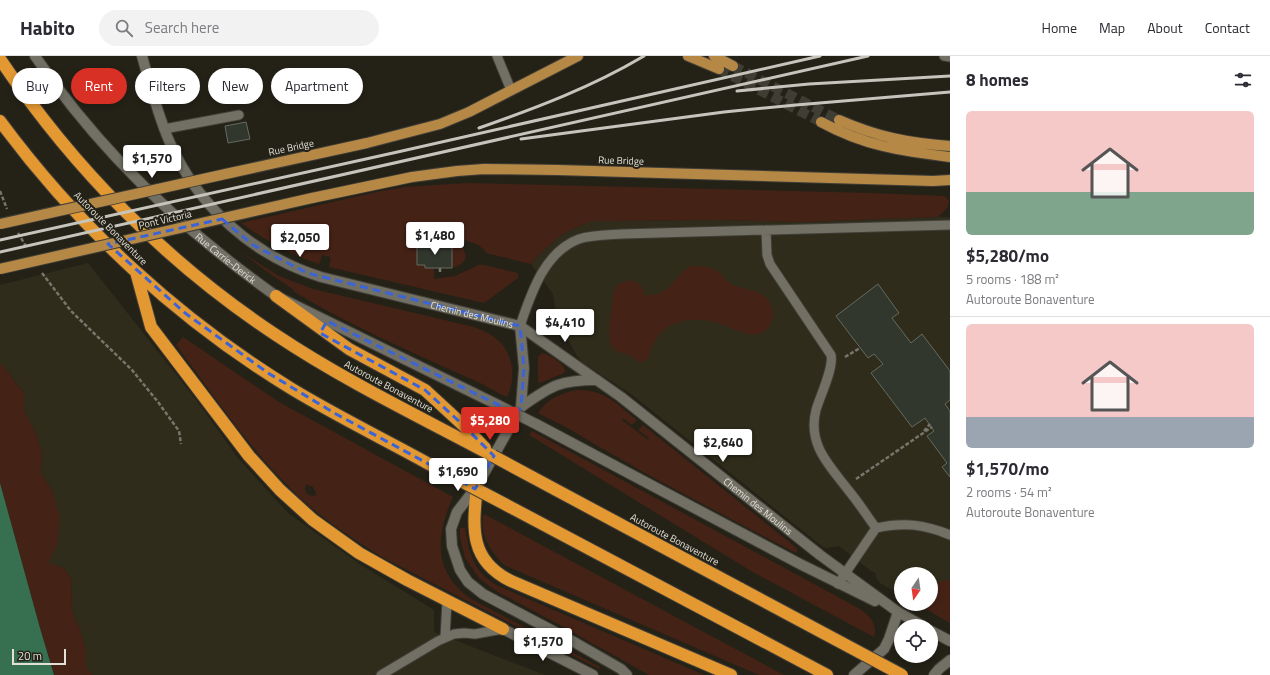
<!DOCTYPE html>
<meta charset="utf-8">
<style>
body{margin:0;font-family:"Titillium Web",sans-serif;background:#f2f2f3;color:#2b2b33;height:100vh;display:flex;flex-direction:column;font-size:15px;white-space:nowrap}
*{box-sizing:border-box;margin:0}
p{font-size:13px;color:#7c7c81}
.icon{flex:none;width:22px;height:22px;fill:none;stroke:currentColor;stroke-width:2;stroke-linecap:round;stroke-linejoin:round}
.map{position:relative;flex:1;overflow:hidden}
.drawer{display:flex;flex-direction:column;background:#fff;width:320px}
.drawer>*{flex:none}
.hud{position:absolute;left:12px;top:12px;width:380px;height:36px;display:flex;gap:8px}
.needle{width:26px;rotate:193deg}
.buttons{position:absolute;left:894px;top:511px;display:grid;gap:8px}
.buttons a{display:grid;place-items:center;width:44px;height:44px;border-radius:50%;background:#fff;box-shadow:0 2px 6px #0003;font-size:20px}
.scale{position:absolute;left:12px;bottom:10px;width:54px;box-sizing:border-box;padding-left:4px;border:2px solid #e1e0d9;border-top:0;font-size:11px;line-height:14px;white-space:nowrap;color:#e1e0d9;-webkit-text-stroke:3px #242217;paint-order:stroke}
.price{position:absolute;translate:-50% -34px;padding:0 9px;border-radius:4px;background:#fff;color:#222;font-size:13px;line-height:26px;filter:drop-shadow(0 1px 2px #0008)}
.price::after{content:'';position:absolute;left:50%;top:24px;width:12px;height:9px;margin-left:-6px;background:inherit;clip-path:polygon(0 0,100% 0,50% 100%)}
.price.on{background:#d93025;color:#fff}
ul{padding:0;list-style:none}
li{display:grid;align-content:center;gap:8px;height:212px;padding:0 16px}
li+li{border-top:1px solid #e1e1e2}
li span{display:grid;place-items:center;height:124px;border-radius:6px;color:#555}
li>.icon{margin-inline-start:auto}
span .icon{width:72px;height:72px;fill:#fffc;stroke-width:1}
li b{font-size:17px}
h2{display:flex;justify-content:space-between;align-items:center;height:48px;padding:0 16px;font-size:17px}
.pill{padding:0 14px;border-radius:18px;background:#fff;box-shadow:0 2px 6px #0003;font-size:14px;line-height:36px}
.pill.on{background:#d93025;color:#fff}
header{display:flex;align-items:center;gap:24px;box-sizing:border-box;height:56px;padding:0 20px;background:#fff;border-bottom:1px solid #e1e1e2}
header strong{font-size:19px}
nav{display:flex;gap:22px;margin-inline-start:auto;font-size:14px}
.search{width:280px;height:36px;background:#f2f2f3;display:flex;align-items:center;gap:10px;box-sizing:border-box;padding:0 14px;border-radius:22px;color:#7c7c81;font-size:15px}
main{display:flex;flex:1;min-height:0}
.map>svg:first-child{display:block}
.built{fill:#2f2c1b}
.green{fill:#452216;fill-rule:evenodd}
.water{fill:#376f51}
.building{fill:#32372d;stroke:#656b5f}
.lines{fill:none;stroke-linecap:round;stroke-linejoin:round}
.primary-tunnel{stroke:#403e34;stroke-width:10;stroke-dasharray:10 5;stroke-linecap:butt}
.lane-casing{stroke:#403e37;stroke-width:11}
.secondary-casing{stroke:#403e37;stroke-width:12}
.primary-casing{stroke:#403e37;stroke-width:12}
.highway-casing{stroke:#403e37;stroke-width:14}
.path{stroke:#77766c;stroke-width:2.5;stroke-dasharray:4 2;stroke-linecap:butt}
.lane{stroke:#727064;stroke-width:9}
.secondary{stroke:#727064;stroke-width:10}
.primary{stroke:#b68846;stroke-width:10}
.highway{stroke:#e39832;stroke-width:12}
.rail{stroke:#c6c5bd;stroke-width:3}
.secondary-bridge-casing{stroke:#403e37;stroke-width:12;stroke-linecap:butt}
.primary-bridge-casing{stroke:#403e37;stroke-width:12;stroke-linecap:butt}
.highway-bridge-casing{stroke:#403e37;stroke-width:14;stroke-linecap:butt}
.secondary-bridge{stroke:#727064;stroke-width:10}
.primary-bridge{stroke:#b68846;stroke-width:10}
.highway-bridge{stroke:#e39832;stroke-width:12}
.marked{fill:none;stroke:#3a64d8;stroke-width:3;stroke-dasharray:8 5;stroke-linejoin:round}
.labels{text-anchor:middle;stroke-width:4;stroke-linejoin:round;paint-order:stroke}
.street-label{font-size:10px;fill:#e1e0d9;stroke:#242217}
</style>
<header>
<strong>Habito</strong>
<div class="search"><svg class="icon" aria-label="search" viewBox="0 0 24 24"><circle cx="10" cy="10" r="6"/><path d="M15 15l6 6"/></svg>Search here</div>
<nav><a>Home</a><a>Map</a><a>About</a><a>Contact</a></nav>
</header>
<main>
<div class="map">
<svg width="950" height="619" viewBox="0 0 950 619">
<rect width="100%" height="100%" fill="#242217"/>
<path class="built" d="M938,161H950V567L917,548H931V518H901V539L880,527L877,523L875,517L871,515L839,490L827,492L823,491L631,338L583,307L577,300L560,270L556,259L553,238L531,208L537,200L560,180L572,173L592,165L720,164L802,166Z
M88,207L197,345L238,402L288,457L358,507L434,554V576L545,619H93L86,613V594L80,574L72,555L71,523L64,512L47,507L57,489L52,434L41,417L42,397L37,380L24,354V337L0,306V229Z"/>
<path class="green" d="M467,127L870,137L945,140L949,145L947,152L938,161L801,166L720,164L593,165L572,173L560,180L537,200L531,208L486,197C482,188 470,186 460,183L458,184L457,186L463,191L466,201C463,208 459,210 452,212L451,187L425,188V190L417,191V209H425V212H434V223L455,220L479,209H484L518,217V222L484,247L329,211L331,201L322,199L319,208C291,199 265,184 241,167L381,135L406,131Z
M241,196L279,220L313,233L474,271C481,274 488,276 494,281C513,294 517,321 507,341C494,335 482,327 469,322C409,295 349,269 293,235L294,234L266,215Z
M691,210C701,210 712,210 720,217C725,222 726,226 733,229C746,234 766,234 771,250C773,254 774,257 773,262C771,266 769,272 765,275C749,286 727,267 710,265C699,263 685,263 674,268C662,273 655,282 651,294C650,297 649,300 648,302C646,304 642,306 640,307L630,299L616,295L610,288L609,272L613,241L616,230C629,221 640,222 645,239C673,240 671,221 691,210Z
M183,281L279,346L453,441C435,481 433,518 473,544L600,611L599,613L380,500C349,480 318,460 292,434C249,392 212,337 176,289ZM306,428L313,431L317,439L312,440L306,437L305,433Z
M542,297C550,299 564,307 565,315L564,317L540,327L538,326V301Z
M0,306L24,337V354L37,380L42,397L41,417L52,434L60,461L57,489L48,507L64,512L71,523L72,555L80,574L86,594V613L93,619H54L40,572L0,427Z
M577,334C606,334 615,347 637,364L632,369L623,362L622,364L648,384L649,382L638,374L643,369L798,493L796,497C722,458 647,420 576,377C564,369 550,364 538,357C547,343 561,337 577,334Z
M532,375L860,553C870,560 878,569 874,581L751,515L529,379Z
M484,458L784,619H759L504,509C491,496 478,477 484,458Z
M460,472H465C469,497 473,515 496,529L704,619H649L556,567L498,536L488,529L479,522L465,502L460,481Z
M944,524L950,525V567L926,553V548H931V529Z"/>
<path class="water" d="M0,427L40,572L54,619H0Z"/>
<path class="building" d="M246,66L250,83L228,87L225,70Z
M452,187V212H425V209H417V191L425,190V188Z
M878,228L899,257L892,262L911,287L922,278L950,315V344L945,348L950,355V421L942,411L947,407L927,380L934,375L925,362L912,371L871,317L883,308L874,298L868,302L836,260Z"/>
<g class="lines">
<path class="primary-tunnel" d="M733,10L839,64
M719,13L821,66"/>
<defs>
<path id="lane" d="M497,0L511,34
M944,0L950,1
M164,73L239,59
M766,174L767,199L770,208L831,299C834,312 820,340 816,354C807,389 830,410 849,435C859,447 867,460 876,472L838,528
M520,270C531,238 544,196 579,183C592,179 608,179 622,178L950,169
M876,472C903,466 924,468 950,479
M445,582L447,545
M381,619L438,585L454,578L464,577L475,578L503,573"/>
<g id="secondary">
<path id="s1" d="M35,0C99,95 183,174 276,240L498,349"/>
<path id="s2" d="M142,0C150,29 158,60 170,87C199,152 254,200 321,221L520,270L621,341L820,499L898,556L923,570"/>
<path d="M520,270L524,312L521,351L477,430L457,456L451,473L452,490L460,514L468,526L483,538L574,586L621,613L627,619"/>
<path d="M521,351C551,330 559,324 597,324"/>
<path d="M536,368L800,508L875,545"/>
<path d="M503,573L593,619"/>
<path d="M931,575L950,585"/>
<path d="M854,619L884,593L889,583L898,556"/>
<path d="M934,619L939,613L950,604"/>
</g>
<path id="primary" d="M688,0L719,13
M714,0L733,10
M839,64C878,81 908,87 950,90
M821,66C865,90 901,95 950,101
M230,117L367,87L440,68L469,56L578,0
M312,142L412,121L457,115L484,113L558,114L933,125L950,124"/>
<path id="highway" d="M0,3C73,112 167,207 276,279C345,325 420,361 493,400
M0,65C79,172 179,264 292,333C340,362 390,386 438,413
M136,216L151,271L249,400L280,434L313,464L359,497L407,524L503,573
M276,240L349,293L425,334L463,369L485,392
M532,421L741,533
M477,430C473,470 468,504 511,525L731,619
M514,453L827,619"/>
</defs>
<use href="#lane" class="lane-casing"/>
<use href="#secondary" class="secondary-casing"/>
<use href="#primary" class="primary-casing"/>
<use href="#highway" class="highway-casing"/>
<path class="path" d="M0,135L7,153
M18,177L27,192
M440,212V218
M42,217L71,255L132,314L158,346L179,375L181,388
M845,301L860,292
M924,375L930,368
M856,423L932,371"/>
<use href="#lane" class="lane"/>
<use href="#secondary" class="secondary"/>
<use href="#primary" class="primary"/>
<use href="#highway" class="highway"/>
<path class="rail" d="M737,35L809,28L950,20
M479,72C536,52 592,31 644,0
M521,83L724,56L796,49L950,36
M0,184L402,95L820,0
M0,196L868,0"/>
<defs>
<path id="secondary-bridge" d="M498,349L536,368"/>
<path id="primary-bridge" d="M0,168L230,117
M0,213L312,142"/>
<path id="highway-bridge" d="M493,400L532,421
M438,413L514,453
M741,533L902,619"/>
</defs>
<use href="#secondary-bridge" class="secondary-bridge-casing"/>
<use href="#primary-bridge" class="primary-bridge-casing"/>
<use href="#highway-bridge" class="highway-bridge-casing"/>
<use href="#secondary-bridge" class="secondary-bridge"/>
<use href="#primary-bridge" class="primary-bridge"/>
<use href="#highway-bridge" class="highway-bridge"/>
</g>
<path class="marked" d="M222,163L253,189L307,217L520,270L524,312L521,351L517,358L327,265L320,277L425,334L463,369L494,400L475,433L336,358L268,317L185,257L108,188Z"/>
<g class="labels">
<g class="street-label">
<text transform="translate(291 91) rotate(-12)" y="4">Rue Bridge</text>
<text transform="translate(621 104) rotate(2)" y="4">Rue Bridge</text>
<text transform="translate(165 163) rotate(-13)" y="4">Pont Victoria</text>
<text transform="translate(111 172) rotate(45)" y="4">Autoroute Bonaventure</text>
<text dy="4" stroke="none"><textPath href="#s1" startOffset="279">Rue Carrie-Derick</textPath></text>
<text dy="4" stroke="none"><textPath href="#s2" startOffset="455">Chemin des Moulins</textPath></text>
<text transform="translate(389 330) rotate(28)" y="4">Autoroute Bonaventure</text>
<text dy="4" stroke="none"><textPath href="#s2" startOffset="803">Chemin des Moulins</textPath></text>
<text transform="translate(675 483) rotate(28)" y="4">Autoroute Bonaventure</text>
</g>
</g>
</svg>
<div class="buttons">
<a><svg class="needle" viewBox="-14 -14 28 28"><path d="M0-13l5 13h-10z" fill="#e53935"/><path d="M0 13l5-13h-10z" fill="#7c7c81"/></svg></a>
<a><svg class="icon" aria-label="locate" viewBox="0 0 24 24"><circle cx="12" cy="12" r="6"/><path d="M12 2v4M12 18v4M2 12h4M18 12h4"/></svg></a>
</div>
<div class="scale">20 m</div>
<b class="price" style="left:152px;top:123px">$1,570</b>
<b class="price" style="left:435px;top:200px">$1,480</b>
<b class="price" style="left:300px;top:202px">$2,050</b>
<b class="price" style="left:565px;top:287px">$4,410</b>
<b class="price on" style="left:490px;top:385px">$5,280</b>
<b class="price" style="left:723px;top:407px">$2,640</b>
<b class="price" style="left:458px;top:436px">$1,690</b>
<b class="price" style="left:543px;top:606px">$1,570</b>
<div class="hud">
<a class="pill">Buy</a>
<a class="pill on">Rent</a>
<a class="pill">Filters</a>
<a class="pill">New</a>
<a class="pill">Apartment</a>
</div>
</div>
<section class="drawer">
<h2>8 homes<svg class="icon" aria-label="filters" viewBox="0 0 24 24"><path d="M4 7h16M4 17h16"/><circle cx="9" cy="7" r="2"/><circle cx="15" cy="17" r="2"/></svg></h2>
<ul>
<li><span style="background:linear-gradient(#f6c9c9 65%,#7fa58c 0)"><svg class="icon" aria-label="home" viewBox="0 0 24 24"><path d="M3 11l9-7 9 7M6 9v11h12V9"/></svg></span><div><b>$5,280/mo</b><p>5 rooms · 188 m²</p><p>Autoroute Bonaventure</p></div></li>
<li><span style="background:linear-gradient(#f6c9c9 75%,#9aa5b1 0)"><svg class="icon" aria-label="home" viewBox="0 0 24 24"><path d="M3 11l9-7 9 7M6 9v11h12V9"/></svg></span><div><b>$1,570/mo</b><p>2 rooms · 54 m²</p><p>Autoroute Bonaventure</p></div></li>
</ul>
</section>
</main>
